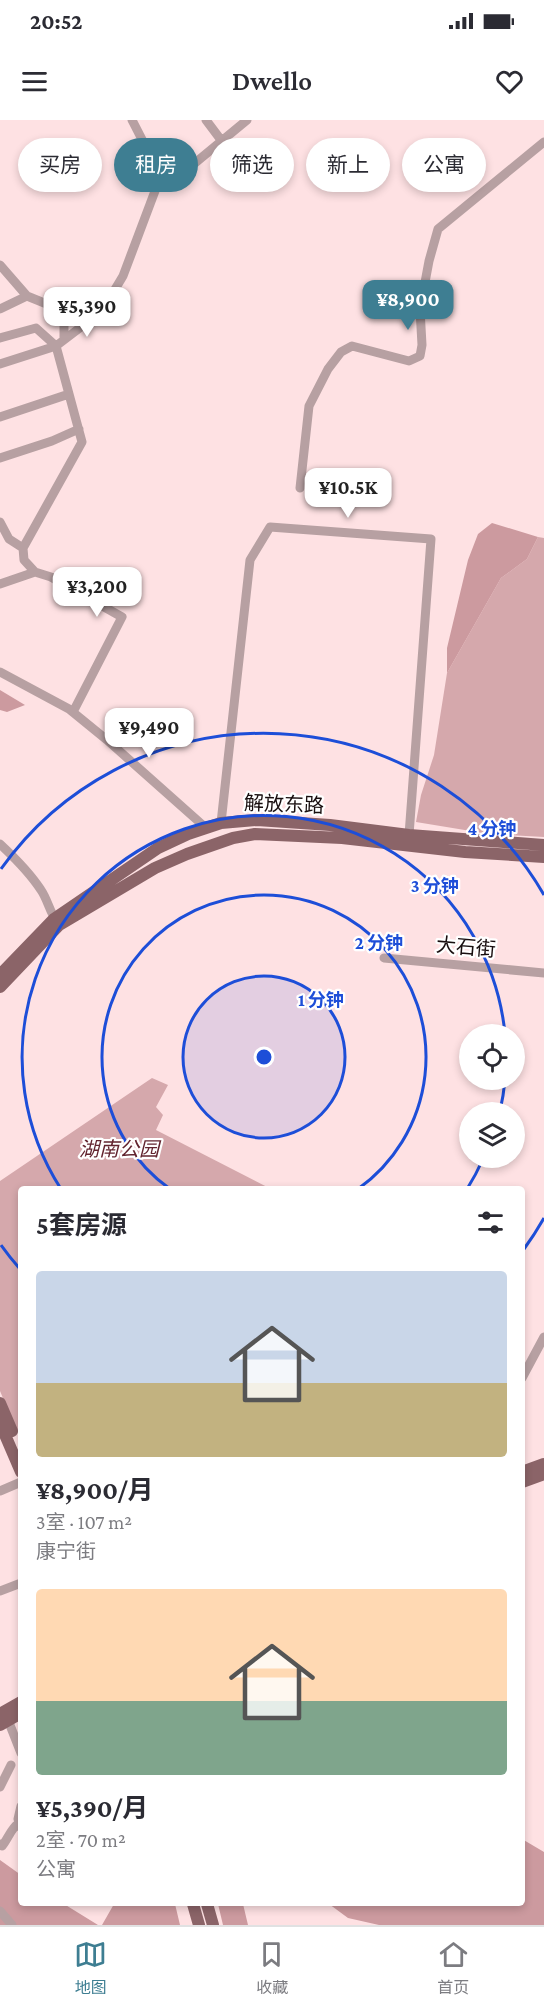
<!DOCTYPE html>
<html lang="zh">
<meta charset="utf-8">
<style>
body{margin:0;font-family:"Crimson Pro","Noto Sans SC",serif;background:#f2f2f3;color:#2b2b33;height:100vh;display:flex;flex-direction:column;font-size:22px;white-space:nowrap}
*{box-sizing:border-box;margin:0}
p{font-size:20px;color:#7c7c81}
.icon{flex:none;width:33px;height:33px;fill:none;stroke:currentColor;stroke-width:2;stroke-linecap:round;stroke-linejoin:round}
.map{position:relative;flex:1;overflow:hidden}
.details{position:absolute;left:18px;top:1066px;width:507px;height:720px;display:flex;flex-direction:column;background:#fff;border-radius:6px;box-shadow:0 3px 9px #0003}
.details>*{flex:none}
.banner{position:absolute;left:18px;top:18px;width:508px;height:54px;display:flex;gap:12px}
.controls{position:absolute;left:459px;top:904px;display:grid;gap:12px}
.controls a{display:grid;place-items:center;width:66px;height:66px;border-radius:50%;background:#fff;box-shadow:0 3px 9px #0003;font-size:30px}
.price{position:absolute;translate:-50% -51px;padding:0 14px;border-radius:12px;background:#fff;color:#222;font-size:20px;line-height:39px;filter:drop-shadow(0 2px 3px #0008)}
.price::after{content:'';position:absolute;left:50%;top:36px;width:18px;height:14px;margin-left:-9px;background:inherit;clip-path:polygon(0 0,100% 0,50% 100%)}
.price.selected{background:#3e7e92;color:#fff}
ul{padding:0;list-style:none}
li{display:grid;align-content:center;gap:12px;height:318px;padding:0 18px}
li span{display:grid;place-items:center;height:186px;border-radius:6px;color:#555}
li>.icon{margin-inline-start:auto}
span .icon{width:108px;height:108px;fill:#fffc;stroke-width:1}
li b{font-size:26px}
h2{display:flex;justify-content:space-between;align-items:center;height:72px;padding:0 18px;font-size:26px}
.chip{padding:0 21px;border-radius:27px;background:#fff;box-shadow:0 3px 9px #0003;font-size:21px;line-height:54px}
.chip.selected{background:#3e7e92;color:#fff}
.status{display:flex;justify-content:space-between;align-items:center;height:42px;padding:0 30px;background:#fff;direction:ltr}
.status svg{height:16px;fill:currentColor}
header{display:flex;justify-content:space-between;align-items:center;height:78px;padding:0 18px;background:#fff;font-size:27px;font-weight:600}
.menu{display:flex;justify-content:space-around;align-items:center;height:84px;border-top:2px solid #e1e1e2;background:#fff;font-size:16px;color:#7c7c81}
.menu a{display:grid;justify-items:center;gap:3px}
.menu .selected{color:#3e7e92}
.map>svg:first-child{display:block}
.green{fill:#d5a8ac}
.forest{fill:#cc9a9f}
.lines{fill:none;stroke-linecap:round;stroke-linejoin:round}
.minor{stroke:#b7a0a2;stroke-width:9}
.major{stroke:#8b6468;stroke-width:12}
.ring{fill:none;stroke:#1d4ed8;stroke-width:3}
.labels{text-anchor:middle;stroke-width:4.5;stroke-linejoin:round;paint-order:stroke}
.street-label{font-size:20px;fill:#180e0f;stroke:#fff}
.park-label{font-size:20px;font-style:italic;fill:#62242f;stroke:#fff}
.centre{fill:#1d4ed8;stroke:#fff;stroke-width:3}
.ring-label{font-size:18px;text-anchor:middle;font-weight:bold;fill:#1d4ed8;stroke:#fff;stroke-width:4.5;stroke-linejoin:round;paint-order:stroke}
</style>
<div class="status"><b>20:52</b><svg viewBox="0 0 49 12"><path d="M0 12V9h3v3zM5 12V6h3v6zM10 12V3h3v9zM15 12V0h3v12zM26 1h20v11H26zM47 4h2v5h-2z"/></svg></div>
<header><svg class="icon" aria-label="menu" viewBox="0 0 24 24"><path d="M4 6h16M4 12h16M4 18h16"/></svg>Dwello<svg class="icon" aria-label="heart" viewBox="0 0 24 24"><path d="M12 20l-8-8c-3-5 5-10 8-4 3-6 11-1 8 4z"/></svg></header>
<div class="map">
<svg width="544" height="1805" viewBox="0 0 544 1805">
<rect width="100%" height="100%" fill="#fee1e3"/>
<path class="green" d="M538,417L544,418V717L489,714L416,702L421,675L434,635L447,553L501,458L527,439Z
M152,958L168,965L156,987L163,995L156,1010L271,1069L21,1070V1321L0,1271V1061Z"/>
<path class="forest" d="M492,403L538,417L527,439L501,458L447,553V528L468,440L478,414Z
M0,570L25,585L7,592L0,590Z
M522,1719L544,1732V1805H379L348,1798L329,1784H522Z
M0,1740L21,1755V1784H64L98,1805H0Z
M114,1784H175L180,1805H102Z
M218,1784H243L248,1805H223Z"/>
<g class="lines">
<path class="minor" d="M206,0L221,20
M195,43L247,0
M0,145L27,176L64,191V218
M0,189L27,176
M0,218L36,208L56,226
M0,244L56,226
M0,297L69,274
M0,338L52,321L79,309
M300,368L309,286L328,249L341,232L352,226L409,241L420,236L422,225L420,189L429,141L438,109L544,22
M0,402L9,419L23,428
M35,452L24,440L23,428L82,322L56,226L102,191L123,156L155,71L150,35L132,0
M0,464L35,452L51,457L122,497L73,592
M0,552L69,589L107,620L206,708
M221,703L250,440L270,407L431,419L409,715
M0,724C15,738 30,753 41,770C48,780 50,794 58,803
M384,838L544,853
M522,1258L544,1217
M0,1371L21,1362
M0,1471L21,1463
M8,1600L21,1633
M0,1667L11,1645
M20,1707L18,1699L21,1686
M0,1724L2,1726C8,1719 11,1708 19,1703
M0,1791L12,1805"/>
<path class="major" d="M0,855L54,799L158,728L188,714L221,703L257,700L330,705L409,715L544,725
M0,867L59,805L155,748L187,734L233,718L255,714L342,718L465,732L544,737
M0,1283L12,1311
M0,1303L21,1352
M522,1352L544,1344
M522,1362L544,1354
M0,1594L21,1582
M0,1605L21,1593
M193,1784L199,1805
M207,1784L213,1805"/>
</g>
<circle cx="264" cy="937" r="81" fill="#1d4ed8" fill-opacity=".12"/>
<g class="ring">
<circle cx="264" cy="937" r="81"/>
<path d="M170 1069A162 162 0 1 1 358 1069"/>
<path d="M505 960A242 242 0 0 1 500 991M483 1039A242 242 0 0 1 467 1069M61 1069A242 242 0 1 1 505 914"/>
<path d="M544 1098A323 323 0 0 1 524 1129M20 1149A323 323 0 0 1 1 1125M1 749A323 323 0 0 1 544 775"/>
</g>
<g class="labels">
<g class="street-label">
<text transform="translate(284 684) rotate(2)" y="7">解放东路</text>
<text transform="translate(466 827) rotate(5)" y="7">大石街</text>
</g>
<g class="park-label">
<text x="119" y="1036">湖南公园</text>
</g>
</g>
<circle cx="264" cy="937" r="9" class="centre"/>
<g class="ring-label">
<text x="492" y="715">4 分钟</text>
<text x="435" y="772">3 分钟</text>
<text x="379" y="829">2 分钟</text>
<text x="321" y="886">1 分钟</text>
</g>
</svg>
<div class="controls">
<a><svg class="icon" aria-label="locate" viewBox="0 0 24 24"><circle cx="12" cy="12" r="6"/><path d="M12 2v4M12 18v4M2 12h4M18 12h4"/></svg></a>
<a><svg class="icon" aria-label="layers" viewBox="0 0 24 24"><path d="M12 4l9 5-9 5-9-5zM3 14l9 5 9-5"/></svg></a>
</div>
<b class="price selected" style="left:408px;top:211px">¥8,900</b>
<b class="price" style="left:87px;top:218px">¥5,390</b>
<b class="price" style="left:348px;top:399px">¥10.5K</b>
<b class="price" style="left:97px;top:498px">¥3,200</b>
<b class="price" style="left:149px;top:639px">¥9,490</b>
<div class="banner">
<a class="chip">买房</a>
<a class="chip selected">租房</a>
<a class="chip">筛选</a>
<a class="chip">新上</a>
<a class="chip">公寓</a>
</div>
<section class="details">
<h2>5套房源<svg class="icon" aria-label="filters" viewBox="0 0 24 24"><path d="M4 7h16M4 17h16"/><circle cx="9" cy="7" r="2"/><circle cx="15" cy="17" r="2"/></svg></h2>
<ul>
<li><span style="background:linear-gradient(#c9d6e8 60%,#c2b280 0)"><svg class="icon" aria-label="home" viewBox="0 0 24 24"><path d="M3 11l9-7 9 7M6 9v11h12V9"/></svg></span><div><b>¥8,900/月</b><p>3室 · 107 m²</p><p>康宁街</p></div></li>
<li><span style="background:linear-gradient(#ffd9b3 60%,#7fa58c 0)"><svg class="icon" aria-label="home" viewBox="0 0 24 24"><path d="M3 11l9-7 9 7M6 9v11h12V9"/></svg></span><div><b>¥5,390/月</b><p>2室 · 70 m²</p><p>公寓</p></div></li>
</ul>
</section>
</div>
<nav class="menu">
<a class="selected"><svg class="icon" aria-label="map" viewBox="0 0 24 24"><path d="M3 6l6-2 6 2 6-2v14l-6 2-6-2-6 2zM9 4v14M15 6v14"/></svg>地图</a>
<a><svg class="icon" aria-label="saved" viewBox="0 0 24 24"><path d="M7 4h10v16l-5-4-5 4z"/></svg>收藏</a>
<a><svg class="icon" aria-label="home" viewBox="0 0 24 24"><path d="M3 11l9-7 9 7M6 9v11h12V9"/></svg>首页</a>
</nav>
